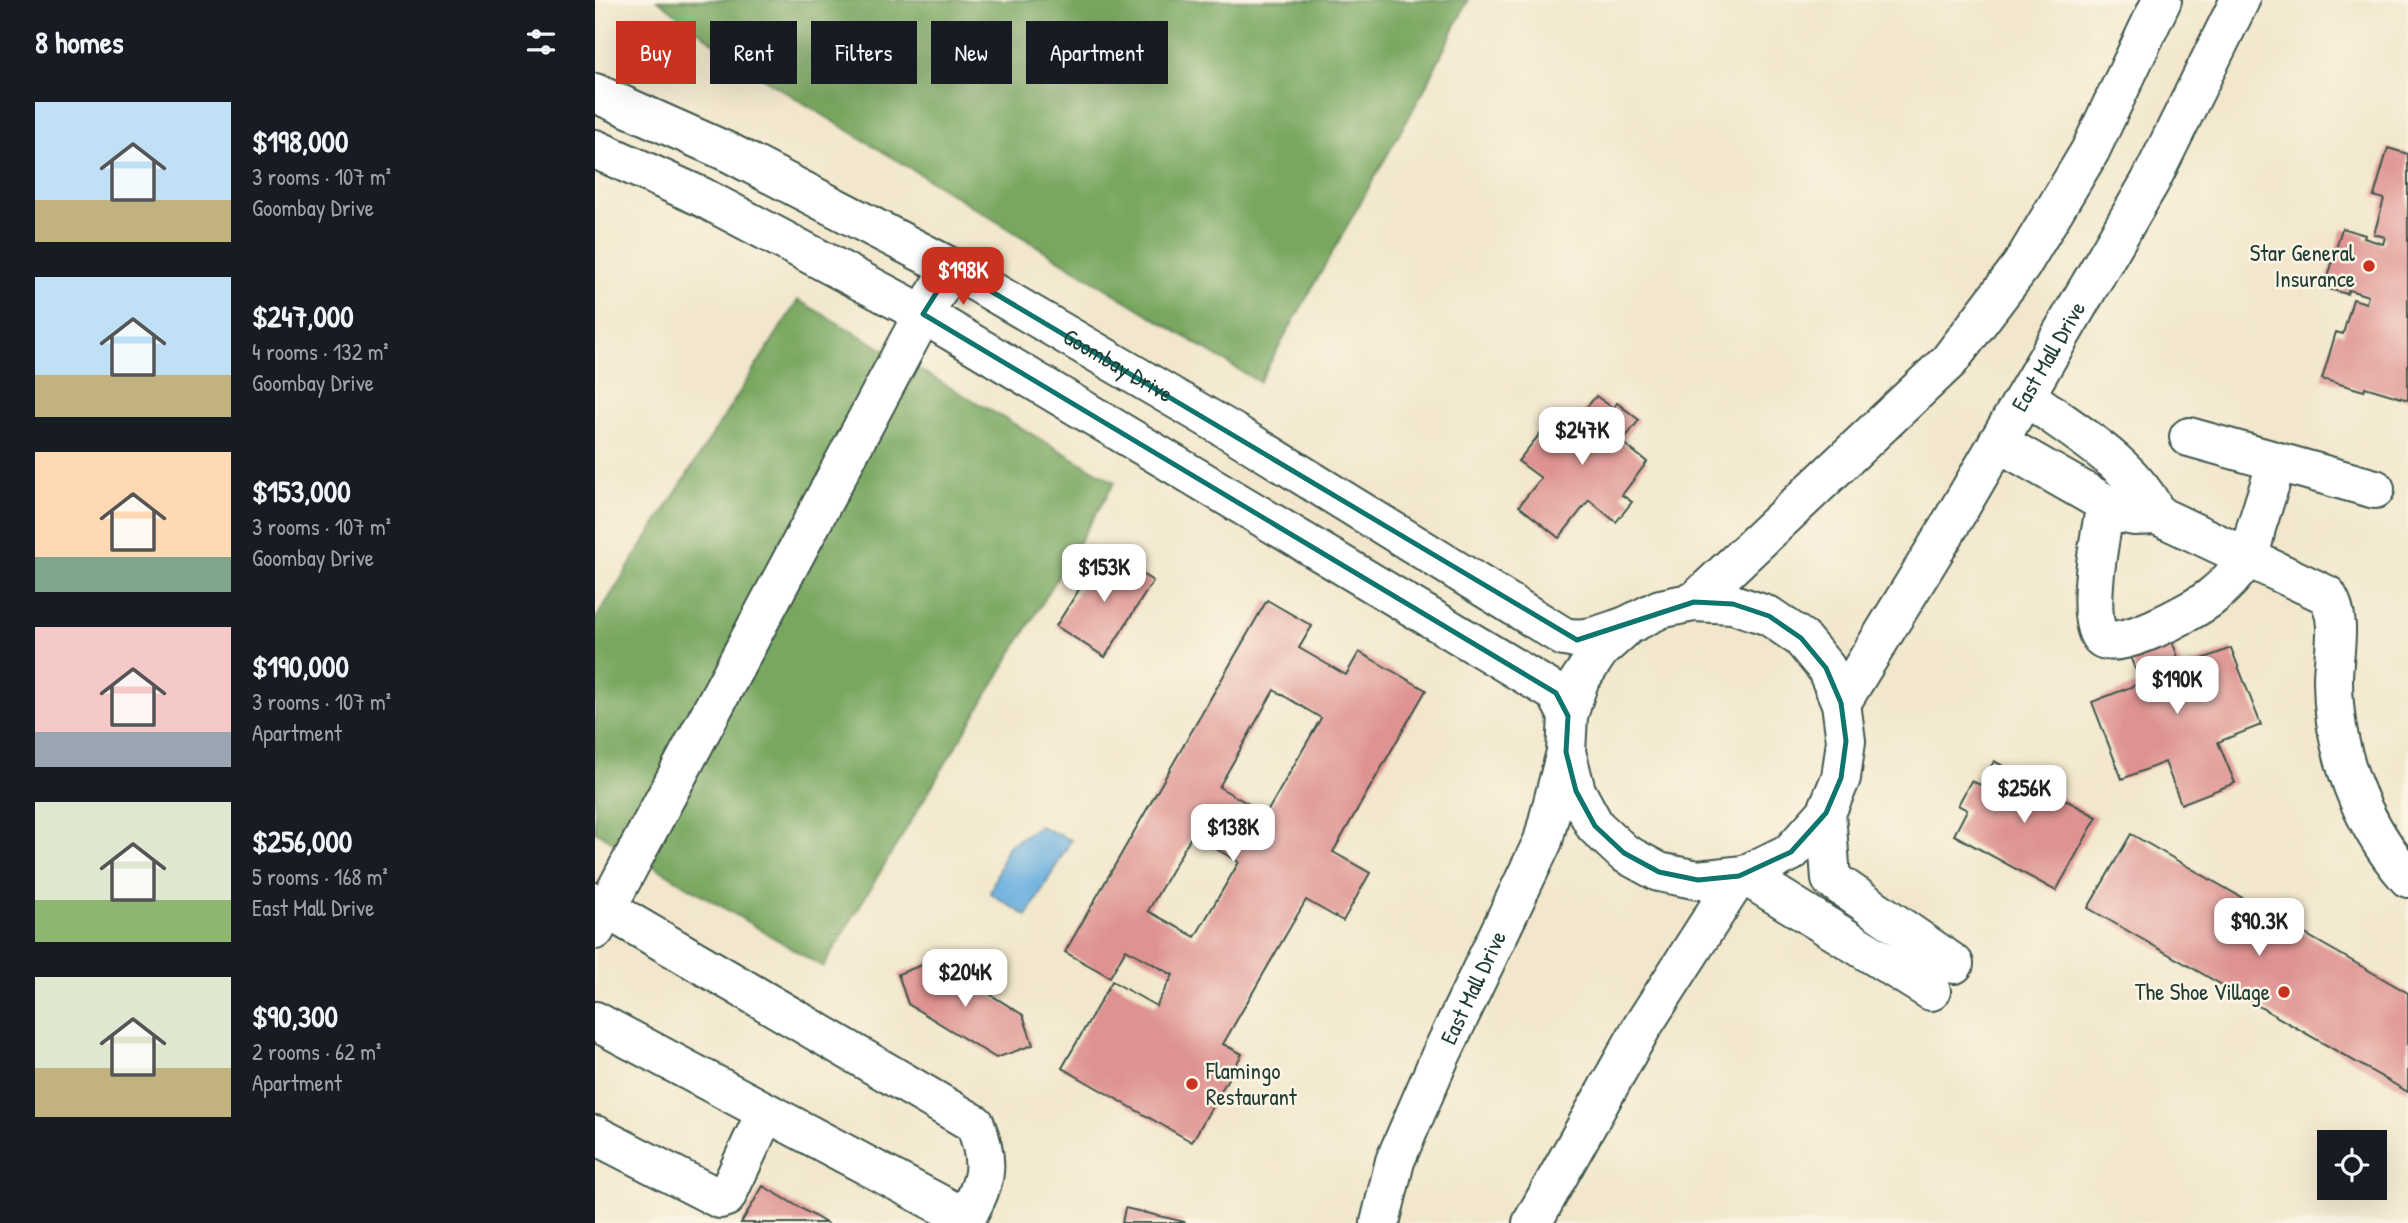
<!DOCTYPE html>
<meta charset="utf-8">
<style>
body{margin:0;font-family:"Patrick Hand",sans-serif;background:#242831;color:#f1f3f6;height:100vh;display:flex;flex-direction:column;font-size:26px;white-space:nowrap}
*{box-sizing:border-box;margin:0}
p{font-size:23px;color:#9ea1a6}
.icon{flex:none;width:38px;height:38px;fill:none;stroke:currentColor;stroke-width:2;stroke-linecap:round;stroke-linejoin:round}
.map{position:relative;flex:1;overflow:hidden}
.side{display:flex;flex-direction:column;background:#171b24;width:595px}
.side>*{flex:none}
.top-card{position:absolute;left:21px;top:21px;width:665px;height:63px;display:flex;gap:14px}
.tools{position:absolute;left:1722px;top:1130px;display:grid;gap:14px}
.tools a{display:grid;place-items:center;width:70px;height:70px;border-radius:0px;background:#171b24;box-shadow:0 7px 28px #0002;font-size:35px}
.price{position:absolute;translate:-50% -60px;padding:0 16px;border-radius:14px;background:#fff;color:#222;font-size:23px;line-height:46px;filter:drop-shadow(0 2px 4px #0008)}
.price::after{content:'';position:absolute;left:50%;top:42px;width:21px;height:16px;margin-left:-10px;background:inherit;clip-path:polygon(0 0,100% 0,50% 100%)}
.price.on{background:#c8321e;color:#fff}
ul{padding:0;list-style:none}
li{display:flex;align-items:center;gap:21px;height:175px;padding:0 35px}
li span{display:grid;place-items:center;flex:none;width:196px;height:140px;border-radius:0px;color:#555}
li>.icon{margin-inline-start:auto}
span .icon{width:84px;height:84px;fill:#fffc;stroke-width:1}
li b{font-size:30px}
h2{display:flex;justify-content:space-between;align-items:center;height:84px;padding:0 35px;font-size:30px}
.tag{padding:0 24px;border-radius:0px;background:#171b24;box-shadow:0 7px 28px #0002;font-size:24px;line-height:63px}
.tag.on{background:#c8321e;color:#fff}
main{display:flex;flex:1;min-height:0}
.map>svg:first-child{display:block}
.forest{fill:#79a761;stroke:#4c724a;stroke-width:2}
.water{fill:#68aedf;stroke:#44768a;stroke-width:2}
.building{fill:#de9291;fill-rule:evenodd}
.lines{fill:none;stroke-linecap:round;stroke-linejoin:round}
.minor-casing{stroke:#3f564b;stroke-width:42}
.major-casing{stroke:#3f564b;stroke-width:42}
.minor{stroke:#fff;stroke-width:38}
.major{stroke:#fff;stroke-width:38}
.marked{fill:none;stroke:#0f766e;stroke-width:5;stroke-linejoin:round}
.poi-dot{fill:#c8321e;stroke:#fcf5e5;stroke-width:2.5}
.labels{text-anchor:middle;stroke-width:5;stroke-linejoin:round;paint-order:stroke}
.poi-label{font-size:23px;fill:#1f3d34;stroke:#fcf5e5;text-anchor:end}
.street-label{font-size:23px;fill:#1f3d34;stroke:#fcf5e5}
</style>
<main>
<section class="side">
<h2>8 homes<svg class="icon" aria-label="filters" viewBox="0 0 24 24"><path d="M4 7h16M4 17h16"/><circle cx="9" cy="7" r="2"/><circle cx="15" cy="17" r="2"/></svg></h2>
<ul>
<li><span style="background:linear-gradient(#bfe0f5 70%,#c2b280 0)"><svg class="icon" aria-label="home" viewBox="0 0 24 24"><path d="M3 11l9-7 9 7M6 9v11h12V9"/></svg></span><div><b>$198,000</b><p>3 rooms · 107 m²</p><p>Goombay Drive</p></div></li>
<li><span style="background:linear-gradient(#bfe0f5 70%,#c2b280 0)"><svg class="icon" aria-label="home" viewBox="0 0 24 24"><path d="M3 11l9-7 9 7M6 9v11h12V9"/></svg></span><div><b>$247,000</b><p>4 rooms · 132 m²</p><p>Goombay Drive</p></div></li>
<li><span style="background:linear-gradient(#ffd9b3 75%,#7fa58c 0)"><svg class="icon" aria-label="home" viewBox="0 0 24 24"><path d="M3 11l9-7 9 7M6 9v11h12V9"/></svg></span><div><b>$153,000</b><p>3 rooms · 107 m²</p><p>Goombay Drive</p></div></li>
<li><span style="background:linear-gradient(#f6c9c9 75%,#9aa5b1 0)"><svg class="icon" aria-label="home" viewBox="0 0 24 24"><path d="M3 11l9-7 9 7M6 9v11h12V9"/></svg></span><div><b>$190,000</b><p>3 rooms · 107 m²</p><p>Apartment</p></div></li>
<li><span style="background:linear-gradient(#dfe7d0 70%,#8fb573 0)"><svg class="icon" aria-label="home" viewBox="0 0 24 24"><path d="M3 11l9-7 9 7M6 9v11h12V9"/></svg></span><div><b>$256,000</b><p>5 rooms · 168 m²</p><p>East Mall Drive</p></div></li>
<li><span style="background:linear-gradient(#dfe7d0 65%,#c2b280 0)"><svg class="icon" aria-label="home" viewBox="0 0 24 24"><path d="M3 11l9-7 9 7M6 9v11h12V9"/></svg></span><div><b>$90,300</b><p>2 rooms · 62 m²</p><p>Apartment</p></div></li>
</ul>
</section>
<div class="map">
<svg width="1813" height="1223" viewBox="0 0 1813 1223">
<rect width="100%" height="100%" fill="#fcf5e5"/>
<filter id="ink" filterUnits="userSpaceOnUse"><feTurbulence type="fractalNoise" baseFrequency=".0143" numOctaves="2"/><feDisplacementMap in="SourceGraphic" scale="14" xChannelSelector="R" yChannelSelector="G"/><feConvolveMatrix kernelMatrix="1 2 1 2 8 2 1 2 1" color-interpolation-filters="sRGB"/></filter>
<filter id="wash" filterUnits="userSpaceOnUse"><feTurbulence type="fractalNoise" baseFrequency=".00686" numOctaves="4" result="noise"/><feDisplacementMap in="SourceGraphic" scale="28" xChannelSelector="R" yChannelSelector="G"/><feGaussianBlur stdDeviation="1.57" result="paint"/><feColorMatrix in="noise" values="0 0 0 0 0 0 0 0 0 0 0 0 0 0 0 0 0 1.4 0 .05"/><feComposite in="paint" operator="in"/></filter>
<g filter="url(#wash)">
<rect width="100%" height="100%" fill="#f2e7cc"/>
<path class="forest" d="M63,0H873L829,90L664,382L153,69Z
M203,300L520,482L228,967L0,831V620Z"/>
<path class="water" d="M444,826L476,840L432,916L395,893L412,847Z"/>
<g id="blocks">
<path class="building" d="M1793,148L1813,154V400L1770,387L1769,391L1727,379L1741,332L1748,334L1758,299L1771,303L1773,296L1754,290L1752,294L1730,288L1747,228L1770,235L1769,238L1788,244L1790,237L1779,234L1789,199L1779,196Z
M1001,396L1018,408L1022,403L1044,420L1027,442L1052,462L1027,495L1037,502L1021,522L994,500L964,538L924,506L946,478L923,461L956,420L971,432Z
M509,550L558,581L510,657L461,626Z
M672,600L717,626L704,648L751,675L764,652L831,690L738,852L775,873L748,921L711,900L628,1044L647,1054L597,1142L467,1068L517,981L561,1006L578,975L531,949L515,977L470,952ZM679,690L726,718L671,814L624,787ZM597,835L644,862L600,937L553,911Z
M1571,626L1587,667L1636,648L1666,725L1623,742L1640,783L1586,804L1570,762L1527,779L1497,702L1546,683L1529,642Z
M1399,761L1502,817L1461,891L1359,835L1372,810L1363,805L1376,781L1386,785Z
M1536,834L1813,993V1092L1493,908Z
M340,960L428,1015L438,1045L401,1058L313,1004L303,974Z
M168,1186L231,1223H146Z
M530,1208L590,1222V1223H527Z"/>
</g>
</g>
<g filter="url(#ink)">
<use href="#blocks" fill-opacity="0" stroke="#3f564b" stroke-width="2"/>
<g class="lines">
<defs>
<path id="minor" d="M1431,396C1475,429 1539,464 1562,515
M1594,437L1780,489
M1403,442L1529,514L1540,516L1562,515L1732,595C1748,621 1738,651 1738,680C1738,752 1766,824 1813,878
M1511,504C1506,530 1489,614 1505,636C1518,655 1600,610 1615,598C1628,588 1642,573 1651,559C1657,550 1659,538 1661,528C1668,506 1675,484 1682,462
M1231,813L1236,879L1359,964
M1149,875L1336,991
M0,902L380,1124C397,1167 390,1184 368,1223
M0,930L328,314L357,268
M0,1021L371,1218
M0,1135L125,1199L131,1197L171,1112"/>
<g id="major">
<path id="s1" d="M0,93L135,153L357,268L644,436L969,637C991,642 1007,634 1028,627"/>
<path d="M0,149L107,197L328,314L961,693L973,716"/>
<path d="M1099,602L1354,361L1426,266L1495,151L1567,0"/>
<path id="s2" d="M1246,703L1349,535L1555,182L1645,0"/>
<path id="s3" d="M785,1223L800,1161L845,1057L948,841L971,752L973,716L984,681L1005,650L1033,625L1065,609L1099,602L1138,604L1174,616L1206,638L1231,668L1246,703L1251,741L1246,778L1231,813L1196,852L1149,875L1103,880L1064,872L1029,853L1000,826L981,791L971,752"/>
<path d="M937,1223L1047,1027L1144,876"/>
</g>
</defs>
<use href="#minor" class="minor-casing"/>
<use href="#major" class="major-casing"/>
<use href="#minor" class="minor"/>
<use href="#major" class="major"/>
</g>
</g>
<path class="marked" d="M357,268L982,640L1099,602L1138,604L1174,616L1206,638L1231,668L1246,703L1251,741L1246,778L1231,813L1196,852L1144,876L1103,880L1064,872L1029,853L1000,826L981,791L971,752L973,716L961,693L328,314Z"/>
<g class="poi-dot">
<circle cx="1774" cy="266" r="7"/>
<circle cx="1689" cy="992" r="7"/>
<circle cx="597" cy="1084" r="7"/>
</g>
<g class="labels">
<g class="poi-label">
<text x="1760" y="261">Star General<tspan x="1760" dy="26">Insurance</tspan></text>
<text x="1675" y="1000">The Shoe Village</text>
<text x="611" y="1079" text-anchor="start">Flamingo<tspan x="611" dy="26">Restaurant</tspan></text>
</g>
<g class="street-label">
<text dy="8" stroke="none"><textPath href="#s2" startOffset="404">East Mall Drive</textPath></text>
<text dy="8" stroke="none"><textPath href="#s1" startOffset="590">Goombay Drive</textPath></text>
<text dy="8" stroke="none"><textPath href="#s3" startOffset="254">East Mall Drive</textPath></text>
</g>
</g>
</svg>
<div class="tools">
<a><svg class="icon" aria-label="locate" viewBox="0 0 24 24"><circle cx="12" cy="12" r="6"/><path d="M12 2v4M12 18v4M2 12h4M18 12h4"/></svg></a>
</div>
<b class="price on" style="left:368px;top:307px">$198K</b>
<b class="price" style="left:987px;top:467px">$247K</b>
<b class="price" style="left:509px;top:604px">$153K</b>
<b class="price" style="left:1582px;top:716px">$190K</b>
<b class="price" style="left:1429px;top:825px">$256K</b>
<b class="price" style="left:638px;top:864px">$138K</b>
<b class="price" style="left:1664px;top:958px">$90.3K</b>
<b class="price" style="left:370px;top:1009px">$204K</b>
<div class="top-card">
<a class="tag on">Buy</a>
<a class="tag">Rent</a>
<a class="tag">Filters</a>
<a class="tag">New</a>
<a class="tag">Apartment</a>
</div>
</div>
</main>
